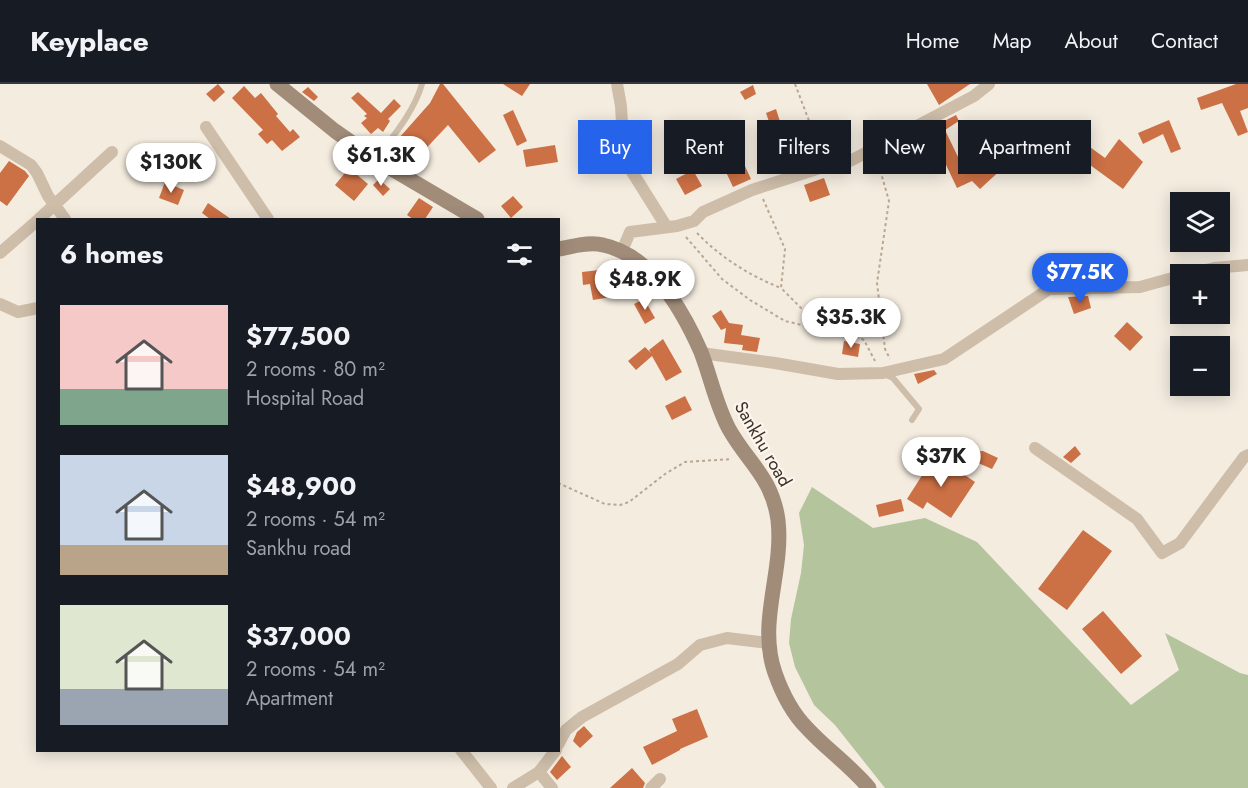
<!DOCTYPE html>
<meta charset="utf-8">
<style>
body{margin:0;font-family:Jost,sans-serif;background:#20242c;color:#f1f3f6;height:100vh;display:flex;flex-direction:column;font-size:22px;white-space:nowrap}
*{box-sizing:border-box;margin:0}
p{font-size:20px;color:#9ea1a6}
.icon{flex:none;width:33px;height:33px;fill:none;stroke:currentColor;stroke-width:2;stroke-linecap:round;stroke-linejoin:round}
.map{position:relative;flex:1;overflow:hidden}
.sheet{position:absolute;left:36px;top:134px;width:524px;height:534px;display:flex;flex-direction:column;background:#171b24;border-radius:0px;box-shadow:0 3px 15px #0003}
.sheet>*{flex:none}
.hud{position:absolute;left:578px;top:36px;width:570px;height:54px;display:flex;gap:12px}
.controls{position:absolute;left:1170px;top:108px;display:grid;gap:12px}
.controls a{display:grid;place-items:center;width:60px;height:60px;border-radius:0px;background:#171b24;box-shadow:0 3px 15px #0003;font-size:30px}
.price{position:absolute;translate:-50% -51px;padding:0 14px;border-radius:21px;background:#fff;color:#222;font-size:20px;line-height:39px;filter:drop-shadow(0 2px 3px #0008)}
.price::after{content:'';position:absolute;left:50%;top:36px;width:18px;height:14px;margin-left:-9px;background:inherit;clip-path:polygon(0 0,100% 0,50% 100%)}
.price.on{background:#2563eb;color:#fff}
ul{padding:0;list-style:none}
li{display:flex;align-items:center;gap:18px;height:150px;padding:0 24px}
li span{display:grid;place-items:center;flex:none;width:168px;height:120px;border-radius:0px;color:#555}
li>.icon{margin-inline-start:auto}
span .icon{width:72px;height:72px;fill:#fffc;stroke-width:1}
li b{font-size:26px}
h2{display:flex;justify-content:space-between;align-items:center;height:72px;padding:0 24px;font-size:26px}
.tag{padding:0 21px;border-radius:0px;background:#171b24;box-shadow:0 3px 15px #0003;font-size:21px;line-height:54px}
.tag.on{background:#2563eb;color:#fff}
header{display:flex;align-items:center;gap:36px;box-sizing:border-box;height:84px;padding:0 30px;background:#171b24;border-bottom:2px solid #363941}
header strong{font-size:28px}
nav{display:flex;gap:33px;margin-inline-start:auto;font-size:21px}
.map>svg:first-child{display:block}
.green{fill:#b4c49d}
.building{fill:#cc7045}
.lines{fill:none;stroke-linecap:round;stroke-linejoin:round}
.path{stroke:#b9a793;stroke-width:2;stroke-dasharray:3 3;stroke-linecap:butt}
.service{stroke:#cdbda9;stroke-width:6}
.minor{stroke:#cdbda9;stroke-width:12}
.secondary{stroke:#a18c7a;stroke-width:15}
.labels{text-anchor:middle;stroke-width:4.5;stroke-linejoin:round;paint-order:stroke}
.street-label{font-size:18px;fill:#3a3029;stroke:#fbf5ec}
</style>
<header>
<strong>Keyplace</strong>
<nav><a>Home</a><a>Map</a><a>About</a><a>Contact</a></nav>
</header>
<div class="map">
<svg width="1248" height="704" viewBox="0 0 1248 704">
<rect width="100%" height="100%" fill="#f4ecdf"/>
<path class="green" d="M812,403L873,444L925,434L977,458L1131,621L1179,586L1165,549L1240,589L1248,591V704H885L835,641L814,621L795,583L789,559L791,535L801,489L804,461L799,429Z"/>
<path class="building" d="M218,0L225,8L214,18L206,10Z
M440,0H443L496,66L479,79L448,41L418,73L399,54L430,19Z
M503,0H530L522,12Z
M927,0H970L939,21Z
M1236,0H1248V24L1240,27L1248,48L1238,52L1222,19L1201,26L1197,14Z
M753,1L756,10L745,16L740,8Z
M244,2L255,14L261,9L278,30L276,32L290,48L293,45L300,53L282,67L272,56L267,60L258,50L263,46L232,14Z
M308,3L318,13L314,17L302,8Z
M358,8L381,29L394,15L401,22L388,35L390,37L383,48L378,44L371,50L361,39L367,34L364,32L367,30L351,14Z
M776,25L785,53L775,55L766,29Z
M513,26L527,57L517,62L503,31Z
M956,31L959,37L945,46L959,75L971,67L976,72L981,71L987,77L1005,82L980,105L972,97L957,104L929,45Z
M1169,36L1181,65L1171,69L1163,50L1143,60L1138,49Z
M1119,55L1143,78L1123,105L1075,70L1083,58L1105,74Z
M555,61L558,78L526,83L523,66Z
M895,63L903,74L889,84L881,72Z
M9,77L25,87L29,92L7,122L0,117V89Z
M744,80L751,95L733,103L726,88Z
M349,84L368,100L354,117L335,101Z
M693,86L702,102L685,111L676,95Z
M824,94L830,111L810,118L804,101Z
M379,95L390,105L383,112L373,101Z
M165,98L184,106L178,121L159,114Z
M513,112L523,123L511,134L501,122Z
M419,114L433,123L425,135H413L407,131Z
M208,119L218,126L231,135H210L202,129Z
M608,185L611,199L609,200L611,213L593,216L590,200L583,201L582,188Z
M1088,212L1091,224L1074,230L1068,213Z
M644,215L655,234L645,240L634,220Z
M721,226L729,239L743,241L741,251L760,254L757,268L742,266L743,261L724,259L726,244L721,246L712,232Z
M1127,238L1143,253L1130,267L1114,252Z
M663,255L682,288L666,297L652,272L636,286L628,277L645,263L651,269L649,266Z
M844,257L860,260L858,273L842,270Z
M934,286L937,290L918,300L914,290Z
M685,312L692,326L672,336L665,322Z
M947,355L968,368L983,367L998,374L992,385L941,363Z
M1075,362L1081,370L1071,379L1063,373Z
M935,371L975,398L951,434L927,418L923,425L907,415Z
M901,415L904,427L879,433L876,421Z
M1083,446L1112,467L1067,526L1038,505Z
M1103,527L1142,572L1121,590L1082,545Z
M697,625L708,653L680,665V666L652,681L643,663L677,647L672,635Z
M584,642L593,652L580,664L573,657L577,648Z
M562,672L571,683L557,696L550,688Z
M632,684L645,699L643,704H610Z"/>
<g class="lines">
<path class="path" d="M795,0L822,71
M877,75L889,117L877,199L885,265L890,275
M763,115L785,165L781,204L821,244
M697,149C720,173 750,192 781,204
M686,153L722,195L750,216L785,237L823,246L842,247L864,256L875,277
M558,399L605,420L620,421L629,418L665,390L685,378L732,375"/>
<path class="service" d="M376,75C393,52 414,28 422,0
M884,290L893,294L919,325L912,336"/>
<path class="minor" d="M617,0L621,22L624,75L666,142
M206,43L268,135
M0,62L31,81L37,89L48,112L65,135
M39,135L112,68
M622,167L630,148L677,142L694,137L703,128L752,106L823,83L850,77L974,12L989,0
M0,169L38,136
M1188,190L1214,184L1248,181
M0,220L18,228L38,224
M701,269L775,279L838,290L883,289L944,275L1049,205L1140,203L1180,192
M1035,364L1137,435L1162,469L1180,459L1244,373L1248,371
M558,661L566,646L582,633L678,580L700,561L727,554L768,559
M461,666L491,704
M539,688L552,704
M513,704L539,688L556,666
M651,704L660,695"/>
<path class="secondary" d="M277,0L335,47L375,75L477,135
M558,165C572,163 589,157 603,161C651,171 683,227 701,268C711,294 716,321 729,345C748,379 772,393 778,436C784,488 757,538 775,589C782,609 792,629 807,644C826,665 851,682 869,704"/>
</g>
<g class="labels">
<g class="street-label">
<text transform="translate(763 360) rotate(60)" y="6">Sankhu road</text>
</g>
</g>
</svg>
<div class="controls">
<a><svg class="icon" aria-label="layers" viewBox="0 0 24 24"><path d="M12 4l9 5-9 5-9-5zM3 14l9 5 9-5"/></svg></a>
<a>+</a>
<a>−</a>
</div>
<b class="price" style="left:381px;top:103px">$61.3K</b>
<b class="price" style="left:171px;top:110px">$130K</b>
<b class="price on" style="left:1080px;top:220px">$77.5K</b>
<b class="price" style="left:645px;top:227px">$48.9K</b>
<b class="price" style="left:851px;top:265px">$35.3K</b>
<b class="price" style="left:941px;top:404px">$37K</b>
<div class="hud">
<a class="tag on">Buy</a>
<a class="tag">Rent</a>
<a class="tag">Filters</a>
<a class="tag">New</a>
<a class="tag">Apartment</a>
</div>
<section class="sheet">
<h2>6 homes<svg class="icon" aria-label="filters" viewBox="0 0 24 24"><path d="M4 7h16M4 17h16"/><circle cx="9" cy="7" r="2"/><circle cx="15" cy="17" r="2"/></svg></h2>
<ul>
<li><span style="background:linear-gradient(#f6c9c9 70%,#7fa58c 0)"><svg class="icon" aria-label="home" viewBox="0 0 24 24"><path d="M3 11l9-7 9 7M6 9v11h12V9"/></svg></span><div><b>$77,500</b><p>2 rooms · 80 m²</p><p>Hospital Road</p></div></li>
<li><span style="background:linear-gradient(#c9d6e8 75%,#b9a48a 0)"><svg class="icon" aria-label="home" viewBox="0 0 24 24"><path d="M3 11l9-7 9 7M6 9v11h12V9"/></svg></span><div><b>$48,900</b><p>2 rooms · 54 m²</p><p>Sankhu road</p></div></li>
<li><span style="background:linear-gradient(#dfe7d0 70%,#9aa5b1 0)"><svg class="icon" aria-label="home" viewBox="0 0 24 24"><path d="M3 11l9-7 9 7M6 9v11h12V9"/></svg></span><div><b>$37,000</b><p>2 rooms · 54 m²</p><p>Apartment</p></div></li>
</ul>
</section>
</div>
